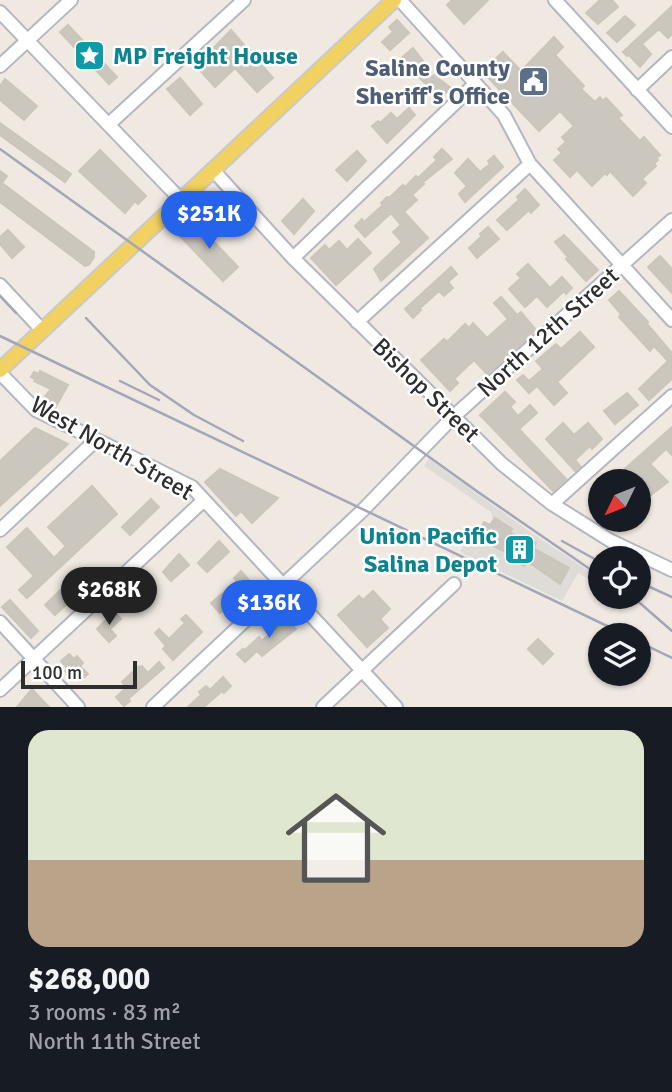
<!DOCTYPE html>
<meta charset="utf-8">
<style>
body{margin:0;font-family:Signika,sans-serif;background:#242831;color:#f1f3f6;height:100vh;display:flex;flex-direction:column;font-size:26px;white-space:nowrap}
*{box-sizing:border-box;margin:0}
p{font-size:23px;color:#9ea1a6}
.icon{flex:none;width:38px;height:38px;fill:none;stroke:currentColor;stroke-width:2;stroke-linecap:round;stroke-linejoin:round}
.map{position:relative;height:707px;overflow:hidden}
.details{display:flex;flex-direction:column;background:#171b24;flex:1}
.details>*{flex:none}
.needle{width:46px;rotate:227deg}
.fabs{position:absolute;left:588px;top:469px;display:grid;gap:14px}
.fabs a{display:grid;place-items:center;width:63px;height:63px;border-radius:50%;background:#171b24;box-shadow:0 2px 5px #0004;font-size:35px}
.scale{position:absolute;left:21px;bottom:18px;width:116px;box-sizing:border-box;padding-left:7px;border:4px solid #2e2e2e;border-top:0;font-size:19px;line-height:24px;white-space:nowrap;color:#2e2e2e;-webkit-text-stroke:5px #fff;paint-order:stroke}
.price{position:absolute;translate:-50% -60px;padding:0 16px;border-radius:24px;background:#2563eb;color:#fff;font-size:23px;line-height:46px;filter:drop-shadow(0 2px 4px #0008)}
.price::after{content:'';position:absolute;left:50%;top:42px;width:21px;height:16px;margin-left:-10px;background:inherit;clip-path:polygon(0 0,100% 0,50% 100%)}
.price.on{background:#222;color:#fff}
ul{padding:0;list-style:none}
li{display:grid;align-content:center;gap:14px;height:371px;padding:0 28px}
li span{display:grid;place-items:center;height:217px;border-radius:21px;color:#555}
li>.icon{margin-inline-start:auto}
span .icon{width:126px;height:126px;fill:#fffc;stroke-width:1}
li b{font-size:30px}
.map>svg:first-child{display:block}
.plaza{fill:#dfdcd8}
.building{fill:#cbc7bf;stroke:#cbc5ba;stroke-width:2}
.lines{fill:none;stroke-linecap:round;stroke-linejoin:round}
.minor-casing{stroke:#b4b7c1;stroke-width:16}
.major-casing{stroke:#c9c9c9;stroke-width:18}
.minor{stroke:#fff;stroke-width:12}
.major{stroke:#f2d163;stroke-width:14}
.rail{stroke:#a3a6b8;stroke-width:2.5}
.labels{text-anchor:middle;stroke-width:5;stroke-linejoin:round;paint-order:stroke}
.culture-label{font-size:24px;font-weight:bold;fill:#0d838f;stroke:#fff;text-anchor:start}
.service-label{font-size:24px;font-weight:bold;fill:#4e5e75;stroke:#fff;text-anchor:end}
.street-label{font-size:24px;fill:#2e2e2e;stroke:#fff}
</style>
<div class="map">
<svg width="672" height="707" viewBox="0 0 672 707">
<rect width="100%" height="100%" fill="#efe9e1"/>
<path class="plaza" d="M429,459L533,534L600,578V586L578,573L562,601L460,552L467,539L473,542L482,540L515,557L514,560L523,566L527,561L559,583L569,568L533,548L536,543L527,538L525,541L495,519L493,521L491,512L424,466Z"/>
<path class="building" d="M452,0H488L464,24L447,5Z
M600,0H612L618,7L598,24L586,13Z
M672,6V34L668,38L659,29L642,44L651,54L640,67L629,55L627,56L623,52Z
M625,16L635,25L617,42L607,33Z
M397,20L409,33L390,50L382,42L393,32L389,27Z
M68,25L117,77L109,84L60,32Z
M231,30L273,78L257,92L235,68L215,87L196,66Z
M554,37L563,47L555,55L584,86L581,89L595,102L600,97L603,101L606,98L622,115L618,118L640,141L644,137L660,155L656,158L658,160L654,164L656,166L642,179L646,183L633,196L610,171L607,175L605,173L592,186L577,170L570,177L554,160L562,153L558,149L566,142L562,137L574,126L560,111L539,131L482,71L503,52L521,71Z
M413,48L426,65L423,68L432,77L434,75L451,88L440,98L418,76L415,74L413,76L399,60Z
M180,78L202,104L190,115L167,89Z
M5,79L37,106L24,120L0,100V86Z
M409,108L415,115L387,143L372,126L378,121L380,123L391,113L397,119Z
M0,123L71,174L65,182L0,135Z
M442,149L452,159L422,183L424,184L412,195L417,200L404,212L428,238L381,281L374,269L402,242L393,232L401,225L391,213L365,237L355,226L362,219L364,222L383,205L381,203L387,197L389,198L403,185L405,187L416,176L418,178L437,160L434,157Z
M100,150L146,196L138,204L135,201L125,213L79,171Z
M357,151L366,161L347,181L336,170Z
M494,156L503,167L465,202L459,194L467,186L455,173L468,159L480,172L490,164L488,161Z
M0,171L7,176L2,183L94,252V257L89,265L85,266L0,202Z
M525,189L539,205L531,213L529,210L507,230L497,220L519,200L517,197Z
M303,199L314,211L294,234L282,221Z
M194,221L238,267L223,281L179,235Z
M488,227L499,239L477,258L469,248L482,236L480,234Z
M8,230L24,247L12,258L0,244V237Z
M564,235L598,270L586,281L566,259L568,257L555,242Z
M358,239L371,253L336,285L311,258L325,245L329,250L339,241L347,250Z
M660,256L672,269V293L648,267Z
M528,264L550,288L562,277L572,288L566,294L564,291L547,307L537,296L525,307L509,289L521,278L517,274Z
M451,267L457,274L448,282L453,288L444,296L439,291L419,309L421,310L413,318L405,309Z
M619,291L648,322L647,324L672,353V379L649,400L639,389L668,361L654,346L650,351L619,317L621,314L609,300Z
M501,297L517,315L521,312L536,330L487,374L474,360L454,379L458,383L450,391L421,360L444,339L447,342L465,324L469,328L473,323L487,338L508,319L494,303Z
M580,332L594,347L557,382L567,393L554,405L537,386L529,393L517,380L523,375L529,381L543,369L536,361L556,344L561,349Z
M40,371L68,385L55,408L43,399L51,389L34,381L35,379L31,377L34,372L39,374Z
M505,392L515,402L510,407L518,416L530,405L537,413L519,429L566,479L553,491L480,415Z
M627,393L638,405L615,424L604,411Z
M563,423L574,435L588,423L602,439L592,449L590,446L575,460L581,467L575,471L546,439Z
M672,427V455L666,449L650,464L668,482L647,498L639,490V481H627L620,473Z
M35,428L68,444L0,506V461Z
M220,469L278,498L252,523L241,511L236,516L205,482Z
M92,486L117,514L27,598L19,590L34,576L7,547L27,528L54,558L66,546L48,527Z
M151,499L159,507L130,535L122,527Z
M495,518L512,529L510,532L525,541L527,537L536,543L533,548L569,568L560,584L527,561L524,566L513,560L515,557L482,540L486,534L480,530L484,522L490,525Z
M219,541L229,552L207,572L198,563Z
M179,554L189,565L171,581L163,572Z
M241,571L252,584L220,613L211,603L237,581L234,578Z
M76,575L86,586L55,615L45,605Z
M373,591L390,609L380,619L388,628L367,647L338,615L359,596L363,600Z
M10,600L38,631L31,638L2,607Z
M114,612L121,619L110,629L116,636L109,642L97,629Z
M186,615L202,632L173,660L163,649L166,646L155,633L159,629L169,639L185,623L181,619Z
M283,615L296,629L262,656L257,651L245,662L237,654L243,649L245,650L259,637L262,641L278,626L275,623Z
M538,639L553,654L543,664L528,649Z
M69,654L74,659L77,656L83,663L80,666L88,674L80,681L74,674L71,677L65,671L68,669L61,661Z
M159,662L164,668L128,699L130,701L124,706L116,697L127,687L122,682L138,667L142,666L148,673Z
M223,677L231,686L224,693L222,691L204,707H188L201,695L199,692L206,686L210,690Z
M32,689L43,701L49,707H17Z"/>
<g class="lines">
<defs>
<path id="minor" d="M400,0L504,115L530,164L672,320
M555,0L672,127
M0,12L181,200
M0,66L71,0
M637,90L672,57
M109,124L244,0
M213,170L293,258L502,464L552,504L611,541L672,570
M293,258L475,84
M0,285L41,329
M357,322L530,164
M0,373L36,410L192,487L396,707
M552,504L672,396
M0,530L96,440
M0,622L78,707
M0,690L203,501
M153,707L363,510L453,417L672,220
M323,707L454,584"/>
<path id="major" d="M0,370L394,0"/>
</defs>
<use href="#minor" class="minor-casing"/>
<use href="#major" class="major-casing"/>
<use href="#minor" class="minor"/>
<use href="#major" class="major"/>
<path class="rail" d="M0,149L478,492L600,576
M0,296L16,313
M86,318L150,385L194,415L243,441
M0,336L626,635
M120,381L159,400
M562,541L600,562
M639,582L672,597
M633,597L672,631
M639,642L672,658"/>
</g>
<defs>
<symbol id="sight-square" viewBox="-11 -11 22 22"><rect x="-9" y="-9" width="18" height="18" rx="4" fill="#0f9aa8" stroke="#fff"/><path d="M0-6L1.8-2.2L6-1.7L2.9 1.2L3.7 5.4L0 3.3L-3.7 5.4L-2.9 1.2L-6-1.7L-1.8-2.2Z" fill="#fff"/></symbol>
<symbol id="civic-square" viewBox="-11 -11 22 22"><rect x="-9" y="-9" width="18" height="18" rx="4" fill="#5c6f8a" stroke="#fff"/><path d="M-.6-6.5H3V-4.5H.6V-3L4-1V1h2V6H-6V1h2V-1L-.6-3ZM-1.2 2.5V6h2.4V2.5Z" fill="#fff"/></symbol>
<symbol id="building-square" viewBox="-11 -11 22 22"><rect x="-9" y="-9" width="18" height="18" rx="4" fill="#0f9aa8" stroke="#fff"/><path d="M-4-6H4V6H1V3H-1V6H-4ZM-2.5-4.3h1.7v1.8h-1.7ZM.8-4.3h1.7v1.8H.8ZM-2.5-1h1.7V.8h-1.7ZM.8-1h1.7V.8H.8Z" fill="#fff"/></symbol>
</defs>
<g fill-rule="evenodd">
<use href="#sight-square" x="72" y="38" width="35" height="35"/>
<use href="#civic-square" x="516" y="64" width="35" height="35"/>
<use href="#building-square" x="502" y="532" width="35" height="35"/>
</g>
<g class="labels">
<g class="culture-label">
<text x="113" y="64">MP Freight House</text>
<text x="497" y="544" text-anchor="end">Union Pacific<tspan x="497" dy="28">Salina Depot</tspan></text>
</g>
<g class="service-label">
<text x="510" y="76">Saline County<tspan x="510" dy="28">Sheriff's Office</tspan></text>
</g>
<g class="street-label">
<text transform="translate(548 332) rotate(-42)" y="8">North 12th Street</text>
<text transform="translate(426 390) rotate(44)" y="8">Bishop Street</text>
<text transform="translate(112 448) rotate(30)" y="8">West North Street</text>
</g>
</g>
</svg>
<div class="fabs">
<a><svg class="needle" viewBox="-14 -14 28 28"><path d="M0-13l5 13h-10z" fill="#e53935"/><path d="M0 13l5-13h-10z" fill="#9ea1a6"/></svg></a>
<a><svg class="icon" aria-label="locate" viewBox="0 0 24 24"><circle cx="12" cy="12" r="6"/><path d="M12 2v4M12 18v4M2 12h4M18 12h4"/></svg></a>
<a><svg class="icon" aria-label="layers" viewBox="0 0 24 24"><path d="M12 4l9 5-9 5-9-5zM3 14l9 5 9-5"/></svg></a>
</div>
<div class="scale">100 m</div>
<b class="price" style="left:209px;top:251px">$251K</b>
<b class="price on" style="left:109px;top:627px">$268K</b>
<b class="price" style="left:269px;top:640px">$136K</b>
</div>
<section class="details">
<ul>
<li><span style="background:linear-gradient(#dfe7d0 60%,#b9a48a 0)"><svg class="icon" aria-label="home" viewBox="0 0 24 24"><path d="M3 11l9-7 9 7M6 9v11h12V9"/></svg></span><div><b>$268,000</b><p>3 rooms · 83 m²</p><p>North 11th Street</p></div></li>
</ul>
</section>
